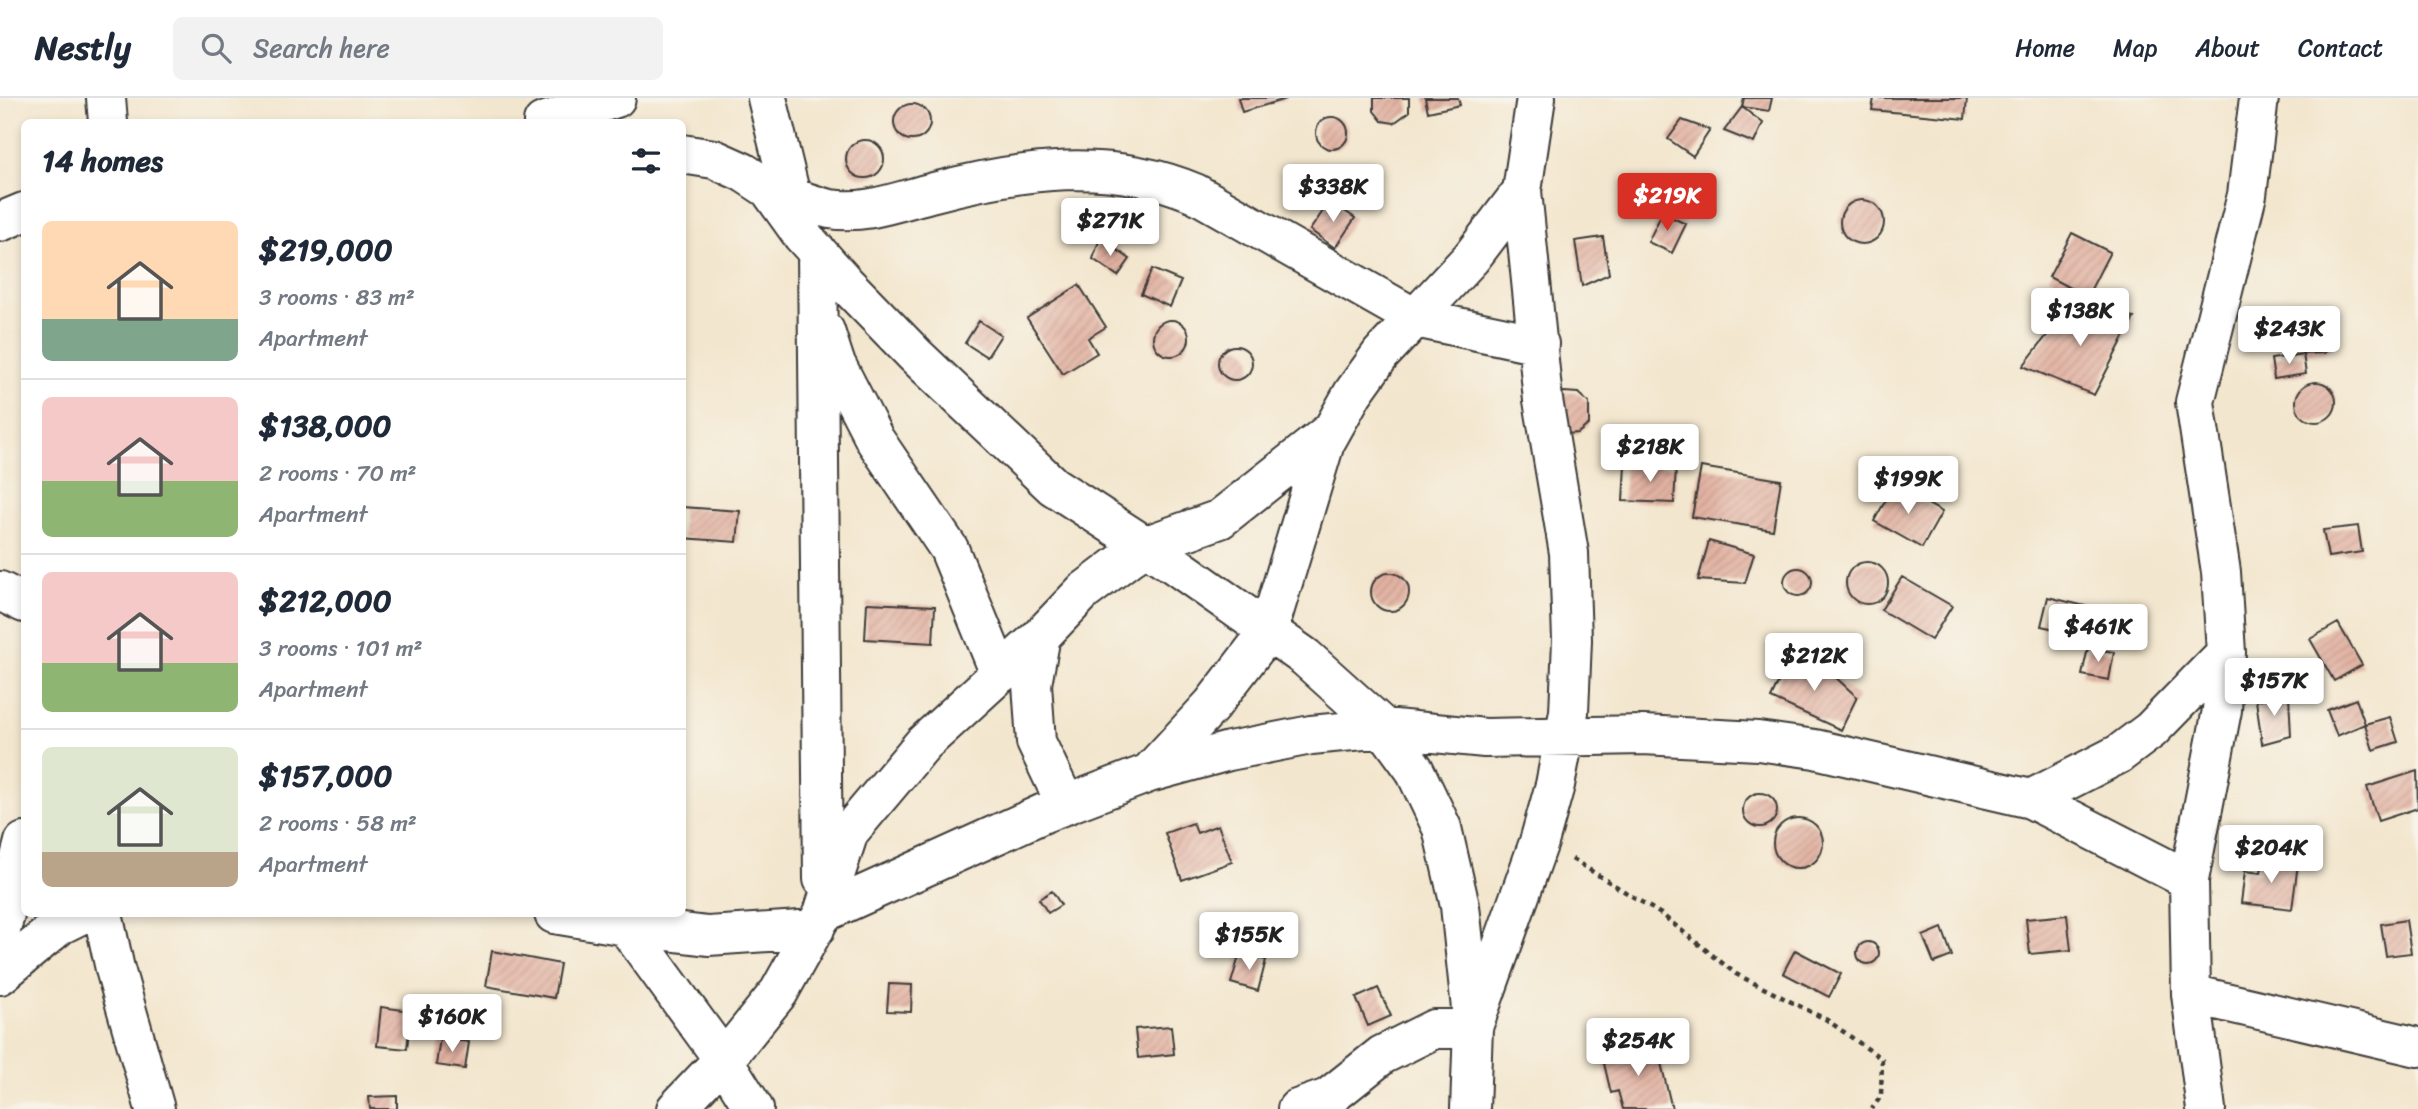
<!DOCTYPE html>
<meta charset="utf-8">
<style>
body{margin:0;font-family:Sriracha,sans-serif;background:#f2f2f3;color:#1f2937;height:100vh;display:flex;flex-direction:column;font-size:26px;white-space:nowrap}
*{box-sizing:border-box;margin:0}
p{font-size:23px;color:#747a83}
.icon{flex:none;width:38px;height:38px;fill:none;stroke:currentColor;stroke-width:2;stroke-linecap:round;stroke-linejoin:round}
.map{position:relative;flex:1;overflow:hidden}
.side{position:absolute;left:21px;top:21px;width:665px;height:798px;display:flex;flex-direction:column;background:#fff;border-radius:10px;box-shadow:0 4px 10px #0003}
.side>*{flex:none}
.price{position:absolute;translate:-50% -60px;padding:0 16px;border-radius:7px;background:#fff;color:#222;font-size:23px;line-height:46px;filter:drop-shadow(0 2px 4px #0008)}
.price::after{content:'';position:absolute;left:50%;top:42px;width:21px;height:16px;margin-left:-10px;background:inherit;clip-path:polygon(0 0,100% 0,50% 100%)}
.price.selected{background:#d93025;color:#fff}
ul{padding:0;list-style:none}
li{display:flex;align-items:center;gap:21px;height:175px;padding:0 21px}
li+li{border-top:2px solid #e0e1e3}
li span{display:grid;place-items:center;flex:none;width:196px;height:140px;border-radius:10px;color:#555}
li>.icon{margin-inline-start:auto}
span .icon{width:84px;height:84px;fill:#fffc;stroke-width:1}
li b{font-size:30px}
h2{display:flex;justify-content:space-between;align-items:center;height:84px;padding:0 21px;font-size:30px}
header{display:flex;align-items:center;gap:42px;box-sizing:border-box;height:98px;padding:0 35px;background:#fff;border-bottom:2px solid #e0e1e3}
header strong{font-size:33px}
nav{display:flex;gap:38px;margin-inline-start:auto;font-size:24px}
.search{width:490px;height:63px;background:#f2f2f3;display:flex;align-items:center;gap:18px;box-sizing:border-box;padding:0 24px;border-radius:10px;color:#747a83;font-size:26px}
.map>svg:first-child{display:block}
.building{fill:url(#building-hatch)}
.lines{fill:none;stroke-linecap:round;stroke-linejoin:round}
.minor-casing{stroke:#3c3a37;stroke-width:42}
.path{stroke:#3c3a37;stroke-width:4.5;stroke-dasharray:5 5;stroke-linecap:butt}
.minor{stroke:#fff;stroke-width:38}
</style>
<header>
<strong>Nestly</strong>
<div class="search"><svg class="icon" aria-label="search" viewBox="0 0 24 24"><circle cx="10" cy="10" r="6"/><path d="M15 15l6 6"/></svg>Search here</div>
<nav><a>Home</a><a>Map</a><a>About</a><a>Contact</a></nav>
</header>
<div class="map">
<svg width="2418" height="1011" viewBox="0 0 2418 1011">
<defs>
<pattern id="building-hatch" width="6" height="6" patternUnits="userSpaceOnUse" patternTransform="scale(1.75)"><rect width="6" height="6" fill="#e2b2a2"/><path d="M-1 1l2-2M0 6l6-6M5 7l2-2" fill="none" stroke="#c1988b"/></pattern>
</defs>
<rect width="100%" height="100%" fill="#f7f3e8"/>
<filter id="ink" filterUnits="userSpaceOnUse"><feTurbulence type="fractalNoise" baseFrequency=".0143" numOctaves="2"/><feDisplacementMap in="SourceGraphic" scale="14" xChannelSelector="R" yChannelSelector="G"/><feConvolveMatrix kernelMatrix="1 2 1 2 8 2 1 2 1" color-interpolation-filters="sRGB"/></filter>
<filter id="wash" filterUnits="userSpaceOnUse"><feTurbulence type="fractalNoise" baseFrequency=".00686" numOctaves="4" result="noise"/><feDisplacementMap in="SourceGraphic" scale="28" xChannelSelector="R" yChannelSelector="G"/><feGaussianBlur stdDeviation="1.57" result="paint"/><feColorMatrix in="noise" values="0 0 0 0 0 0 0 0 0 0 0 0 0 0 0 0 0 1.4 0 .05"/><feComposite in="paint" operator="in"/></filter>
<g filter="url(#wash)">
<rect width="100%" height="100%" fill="#f3e6ce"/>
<g id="blocks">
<path class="building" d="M1238,0H1286V1L1242,14Z
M1374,0H1409V14L1394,25L1382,23L1374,13Z
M1425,0H1458L1460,7L1428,14Z
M1744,0H1772L1769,13L1742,9Z
M1874,0H1967L1965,21L1872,12Z
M894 24a18 18 0 1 1 36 0a18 18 0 1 1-36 0Z
M1742,9L1763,25L1754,45L1724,33Z
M1316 35a16 16 0 1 1 32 0a16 16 0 1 1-32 0Z
M1682,22L1710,32L1693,58L1668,41Z
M846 61a19 19 0 1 1 38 0a19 19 0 1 1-38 0Z
M1840 124a22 22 0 1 1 44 0a22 22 0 1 1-44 0Z
M1330,103L1355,120L1335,150L1310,132Z
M1662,115L1686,126L1672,155L1648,144Z
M2072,135L2110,154L2087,199L2049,179Z
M1603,139L1609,176L1582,188L1575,143Z
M1100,140L1130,161L1118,178L1093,161Z
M1152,171L1181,183L1170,209L1141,196Z
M1079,187L1106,229L1088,240L1097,255L1063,276L1027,220Z
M2070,208L2134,220L2094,297L2023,268Z
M2318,216L2334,227V247L2324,255L2303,256L2297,244L2296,231L2304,220Z
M1153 240a18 18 0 1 1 36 0a18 18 0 1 1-36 0Z
M979,223L1001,237L987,259L965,245Z
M1218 265a17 17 0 1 1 34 0a17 17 0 1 1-34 0Z
M2303,256L2306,276L2274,281L2271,261Z
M2296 304a20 20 0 1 1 40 0a20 20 0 1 1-40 0Z
M1564,294L1578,295L1589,305V326L1578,335L1565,336L1557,298Z
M1625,367L1676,369L1674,405L1623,403Z
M1701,369L1781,382L1773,432L1692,419Z
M1894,387L1942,414L1922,450L1874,423Z
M682,409L740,413L737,444L682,440Z
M2358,428L2362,454L2328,459L2323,432Z
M1709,443L1754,456L1745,485L1698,482Z
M1846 485a21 21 0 1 1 42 0a21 21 0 1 1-42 0Z
M1784 484a14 14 0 1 1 28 0a14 14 0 1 1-28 0Z
M1371 494a19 19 0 1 1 38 0a19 19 0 1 1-38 0Z
M1902,479L1952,508L1931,542L1881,512Z
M2048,499L2089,509L2083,537L2041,528Z
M867,505L935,508L933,545L865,541Z
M2338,525L2362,567L2334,583L2310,541Z
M2088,550L2114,554L2109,582L2082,577Z
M1791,557L1832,576L1857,599L1841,632L1771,600Z
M2289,597L2291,638L2262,646L2256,602Z
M2356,601L2365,626L2337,638L2327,612Z
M2390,619L2398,644L2373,652L2365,626Z
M2417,673L2418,710L2378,723L2367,689Z
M1743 712a17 17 0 1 1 34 0a17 17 0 1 1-34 0Z
M1773 745a25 25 0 1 1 50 0a25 25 0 1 1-50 0Z
M1193,725L1197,735L1218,727L1232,764L1182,782L1165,735Z
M2263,762L2298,766L2292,811L2241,805L2245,773L2261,775Z
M1052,793L1061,807L1048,815L1039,801Z
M2067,817L2071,852L2030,856L2026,821Z
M2406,822L2411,855L2386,858L2381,826Z
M1942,830L1952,858L1934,865L1923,838Z
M1857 855a11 11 0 1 1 22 0a11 11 0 1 1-22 0Z
M1795,852L1841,876L1829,899L1783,875Z
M492,853L560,866L554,900L486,888Z
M1240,855L1266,862L1258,893L1231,885Z
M889,886L912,887L911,914L887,913Z
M1378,890L1391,918L1368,928L1356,900Z
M381,909L411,913L407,951L377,948Z
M1171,928L1174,956L1138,960L1135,931Z
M440,940L469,944L465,971L436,967Z
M1656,944L1672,1011H1623L1618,993L1611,995L1602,957Z
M397,998V1011H370L369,999Z"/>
</g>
</g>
<g filter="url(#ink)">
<use href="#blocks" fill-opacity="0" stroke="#3c3a37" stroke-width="2"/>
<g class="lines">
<defs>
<path id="minor" d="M106,0L108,24
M767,0L791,98
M543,24L616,0
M682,56L714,61L743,74L769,91L802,137L846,186L915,257L1053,388L1175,467L1305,559L1384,630L1414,671L1442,730L1460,808L1473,929L1470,1011
M769,91C789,97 810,107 830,111C866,117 901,102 934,94C1022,71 1110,59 1195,95L1415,220L1471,160L1522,93
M0,124L24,114
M817,153L823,781
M825,233L835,264L875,342L949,451L1000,576
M0,493L24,505
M1041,538L1032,586L1036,644L1066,707
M1149,675L1212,607L1268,534L1325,345L1353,295L1381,256L1415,220L1539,246
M2031,701L2119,656L2151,632L2226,555
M823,815L849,734L923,646L1041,538L1083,494L1144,448L1220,421L1331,333
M103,816L115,871L155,1011
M554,816L626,828L708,838L815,831
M626,828L723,961L754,1011
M0,836L24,744
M0,877L60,827L82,816
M2191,896L2418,949
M676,1011L733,951L779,894L823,815L1044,715L1149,675L1229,653L1311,637L1384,630L1485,640L1643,637L1758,643L1815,651L2031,701L2189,782
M1297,1011L1328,1000L1382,957L1434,931L1473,929L1539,744L1555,687L1569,614L1572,542L1569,455L1543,302L1522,93L1536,0
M2206,1011L2191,896L2189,782L2222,612L2226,555L2221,474L2195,304L2247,97L2259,0"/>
</defs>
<use href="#minor" class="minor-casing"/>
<path class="path" d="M1572,761L1661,816L1736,876L1827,922L1882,961L1881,998L1872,1011"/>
<use href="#minor" class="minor"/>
</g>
</g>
</svg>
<b class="price" style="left:1333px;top:126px">$338K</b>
<b class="price selected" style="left:1667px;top:135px">$219K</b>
<b class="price" style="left:1110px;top:160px">$271K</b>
<b class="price" style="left:2080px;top:250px">$138K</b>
<b class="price" style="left:2289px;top:268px">$243K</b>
<b class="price" style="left:1650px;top:386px">$218K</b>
<b class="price" style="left:1908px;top:418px">$199K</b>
<b class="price" style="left:2098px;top:566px">$461K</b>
<b class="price" style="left:1814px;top:595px">$212K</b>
<b class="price" style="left:2274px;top:620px">$157K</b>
<b class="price" style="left:2271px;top:787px">$204K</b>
<b class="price" style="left:1249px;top:874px">$155K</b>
<b class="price" style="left:452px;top:956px">$160K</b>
<b class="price" style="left:1638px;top:980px">$254K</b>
<section class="side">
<h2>14 homes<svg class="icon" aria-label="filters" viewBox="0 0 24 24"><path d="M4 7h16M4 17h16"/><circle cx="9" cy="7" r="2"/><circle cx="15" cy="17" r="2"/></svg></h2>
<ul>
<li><span style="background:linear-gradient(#ffd9b3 70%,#7fa58c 0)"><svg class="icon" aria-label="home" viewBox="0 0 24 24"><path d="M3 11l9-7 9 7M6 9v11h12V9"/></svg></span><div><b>$219,000</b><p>3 rooms · 83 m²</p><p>Apartment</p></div></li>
<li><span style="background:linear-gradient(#f6c9c9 60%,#8fb573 0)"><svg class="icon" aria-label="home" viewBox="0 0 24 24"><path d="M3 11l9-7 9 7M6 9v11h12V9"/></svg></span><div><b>$138,000</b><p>2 rooms · 70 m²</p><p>Apartment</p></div></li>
<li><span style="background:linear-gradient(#f6c9c9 65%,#8fb573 0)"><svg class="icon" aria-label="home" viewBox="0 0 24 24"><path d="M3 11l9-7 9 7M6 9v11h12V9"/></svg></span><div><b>$212,000</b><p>3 rooms · 101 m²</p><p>Apartment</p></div></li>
<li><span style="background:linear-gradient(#dfe7d0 75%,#b9a48a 0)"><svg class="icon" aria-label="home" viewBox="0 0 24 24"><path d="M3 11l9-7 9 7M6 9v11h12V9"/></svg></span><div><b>$157,000</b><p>2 rooms · 58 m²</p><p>Apartment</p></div></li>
</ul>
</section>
</div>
